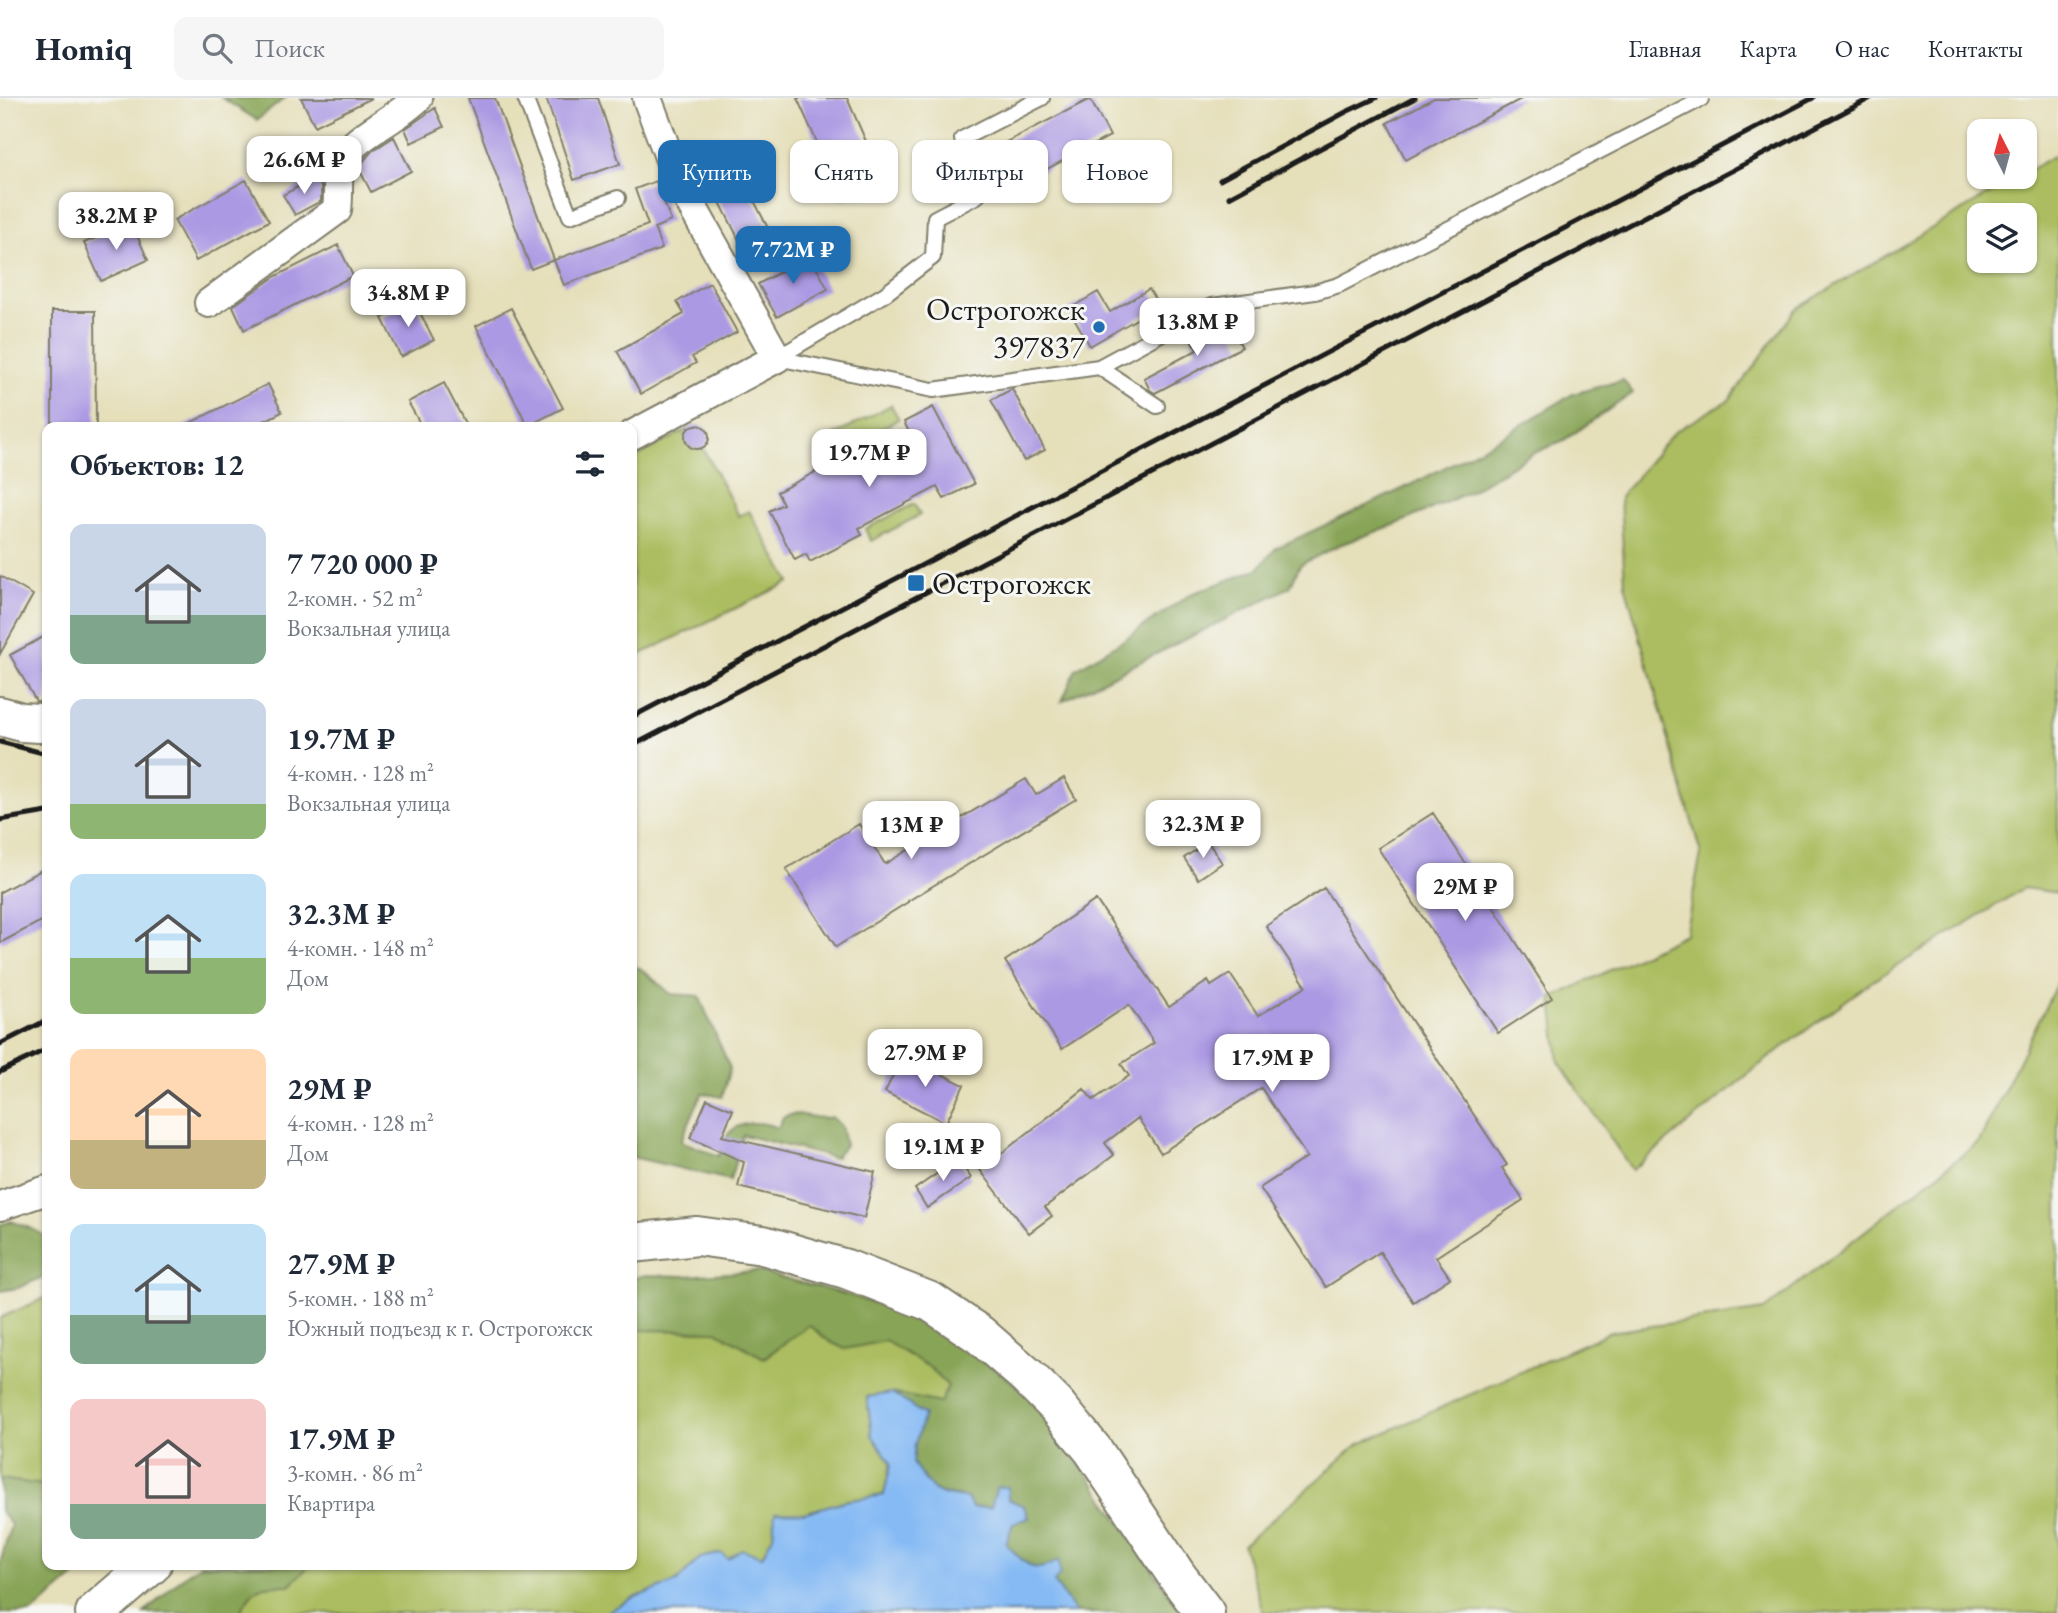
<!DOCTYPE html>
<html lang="ru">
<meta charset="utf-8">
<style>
body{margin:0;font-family:"EB Garamond",serif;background:#f6f6f7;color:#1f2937;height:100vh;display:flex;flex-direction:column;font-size:26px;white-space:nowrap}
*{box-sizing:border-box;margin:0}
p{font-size:23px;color:#747a83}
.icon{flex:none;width:38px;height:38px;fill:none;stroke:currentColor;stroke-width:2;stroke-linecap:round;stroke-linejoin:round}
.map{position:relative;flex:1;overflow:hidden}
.side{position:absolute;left:42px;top:324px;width:595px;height:1148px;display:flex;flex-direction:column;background:#fff;border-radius:14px;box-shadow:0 2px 5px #0004}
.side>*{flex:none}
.hud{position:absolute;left:658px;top:42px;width:665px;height:63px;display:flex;gap:14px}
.needle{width:46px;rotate:354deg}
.buttons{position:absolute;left:1967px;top:21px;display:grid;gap:14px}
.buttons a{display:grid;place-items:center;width:70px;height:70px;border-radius:14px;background:#fff;box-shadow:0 2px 5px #0004;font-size:35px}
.price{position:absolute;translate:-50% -60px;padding:0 16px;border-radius:14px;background:#fff;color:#222;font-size:23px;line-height:46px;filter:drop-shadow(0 2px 4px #0008)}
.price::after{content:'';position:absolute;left:50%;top:42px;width:21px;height:16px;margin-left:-10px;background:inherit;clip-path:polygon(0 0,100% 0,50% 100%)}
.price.selected{background:#1f6fb2;color:#fff}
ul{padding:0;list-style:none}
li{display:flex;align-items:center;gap:21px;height:175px;padding:0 28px}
li span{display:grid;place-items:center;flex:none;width:196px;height:140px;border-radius:14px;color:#555}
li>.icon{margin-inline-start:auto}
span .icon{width:84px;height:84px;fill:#fffc;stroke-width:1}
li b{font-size:30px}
h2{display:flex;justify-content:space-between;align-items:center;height:84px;padding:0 28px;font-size:30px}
.pill{padding:0 24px;border-radius:14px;background:#fff;box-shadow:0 2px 5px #0004;font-size:24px;line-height:63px}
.pill.selected{background:#1f6fb2;color:#fff}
header{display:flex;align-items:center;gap:42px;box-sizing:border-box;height:98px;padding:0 35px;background:#fff;border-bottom:2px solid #e0e1e3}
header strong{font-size:33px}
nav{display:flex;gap:38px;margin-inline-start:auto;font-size:24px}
.search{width:490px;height:63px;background:#f6f6f7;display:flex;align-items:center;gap:18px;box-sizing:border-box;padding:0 24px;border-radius:14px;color:#747a83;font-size:26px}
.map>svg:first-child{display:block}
.green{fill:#abbd61;stroke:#646c3e;stroke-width:2;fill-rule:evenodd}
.forest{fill:#88a457;stroke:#52603a;stroke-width:2}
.water{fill:#85baf4;stroke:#506b88;stroke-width:2}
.building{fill:#ab99e3}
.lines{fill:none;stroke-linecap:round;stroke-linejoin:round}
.lane-casing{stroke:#807e6b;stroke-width:18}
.street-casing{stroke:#807e6b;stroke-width:32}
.secondary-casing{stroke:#807e6b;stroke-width:42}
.lane{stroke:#fff;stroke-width:14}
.street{stroke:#fff;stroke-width:28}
.secondary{stroke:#fff;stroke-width:38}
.rail{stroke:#1c1c1c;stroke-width:5}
.poi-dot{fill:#1f6fb2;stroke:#f6f6f2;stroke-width:2.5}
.labels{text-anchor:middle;stroke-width:6;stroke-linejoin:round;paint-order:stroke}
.poi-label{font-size:32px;fill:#1c1c1c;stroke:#f6f6f2;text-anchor:end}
</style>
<header>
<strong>Homiq</strong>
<div class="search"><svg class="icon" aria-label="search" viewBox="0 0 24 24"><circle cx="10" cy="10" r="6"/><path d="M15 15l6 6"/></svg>Поиск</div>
<nav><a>Главная</a><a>Карта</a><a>О нас</a><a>Контакты</a></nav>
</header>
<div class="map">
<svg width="2058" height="1515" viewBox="0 0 2058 1515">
<rect width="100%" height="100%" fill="#f6f6f2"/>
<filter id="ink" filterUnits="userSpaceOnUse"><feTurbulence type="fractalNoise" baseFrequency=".0143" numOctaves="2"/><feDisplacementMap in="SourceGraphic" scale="14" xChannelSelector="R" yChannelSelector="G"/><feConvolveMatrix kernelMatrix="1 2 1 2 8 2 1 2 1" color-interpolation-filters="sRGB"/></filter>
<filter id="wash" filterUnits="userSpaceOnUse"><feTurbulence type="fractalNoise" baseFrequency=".00686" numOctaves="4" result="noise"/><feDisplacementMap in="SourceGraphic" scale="28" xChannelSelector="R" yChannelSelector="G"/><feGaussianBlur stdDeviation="1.57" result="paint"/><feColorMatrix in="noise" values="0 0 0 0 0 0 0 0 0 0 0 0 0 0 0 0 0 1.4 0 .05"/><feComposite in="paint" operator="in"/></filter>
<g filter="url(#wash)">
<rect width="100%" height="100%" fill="#e5dfba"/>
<path class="green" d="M2058,55V795L2024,790L1871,884L1758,968L1632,1072L1559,964L1552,900L1685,836L1701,756L1625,486L1620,399L1673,335L1730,301L1796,211L2018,79H2025V75ZM1979,117H2025V163H1979Z
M891,307L899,321L833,356L825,342Z
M690,330C684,338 685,344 692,350H703L739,418L749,413L790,484L635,559L632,554V361Z
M914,406L920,417L871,443L865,431Z
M2058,883V1515L1263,1514L1243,1447L1357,1347L1610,1234L1764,1212L1979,1044Z
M632,1192L936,1238L1179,1515H1076L892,1295L867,1299L872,1337L891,1365L884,1397L844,1403L804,1415L776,1414L773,1438L762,1458L727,1461L700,1460L677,1484L633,1500L606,1515H175L229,1467L632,1466Z
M47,1199V1390L43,1387L0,1381V1220Z"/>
<path class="forest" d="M222,0H285L257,22Z
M1623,282L1633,295L1564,342L1532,356L1469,394L1397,426L1339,447L1300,467L1290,489L1062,603L1076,571L1122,543L1191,496L1258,471L1276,450L1413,386L1493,344L1573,296Z
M632,869L640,870L671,896L699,898L730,970L722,999L702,995L681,1043L719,1058C722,1052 724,1041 728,1036C740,1022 762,1023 778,1030L783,1019C801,1011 814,1024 832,1019L841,1028L845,1047L835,1060L743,1037L730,1082L632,1059Z
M11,1123C19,1126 38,1132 44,1138C52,1147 47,1169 43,1179L18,1190L0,1193V1127Z
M757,1173L852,1198L932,1223L1024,1293L1093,1384L1182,1515H1076L1054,1484L1059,1463C1030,1479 1027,1465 1005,1445L1013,1425L1029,1420L1024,1408L1008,1401L991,1409L972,1410L967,1400C933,1396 932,1393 913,1365L915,1346L924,1317L892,1295L940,1305L948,1288L929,1269L885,1243L845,1251L830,1244L809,1227L764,1260L716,1233L632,1232V1181L645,1177L685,1178Z
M0,1381L43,1387L47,1390V1466L88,1467L32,1515H0V1465L11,1427L0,1412Z
M200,1467V1466L310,1467L290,1487C259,1487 255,1486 240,1515H144L185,1477Z"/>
<path class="water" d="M892,1295L924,1317L915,1346L913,1365C932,1393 933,1397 967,1400L972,1410L991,1409L997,1389H1008V1401L1024,1408L1029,1420L1013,1425L1006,1446C1025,1464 1032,1480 1059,1462L1060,1476L1054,1484L1076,1515H606L633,1500L677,1484L700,1460L721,1455L728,1461L741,1451L762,1458L773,1438L775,1414L804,1415L844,1403L884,1397L891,1365L872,1337L867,1299Z"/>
<g id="blocks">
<path class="building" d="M301,0H372L315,28Z
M468,0H495L554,162L531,171Z
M546,0H598L620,66L574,82Z
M797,0H847L883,82L843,102Z
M1434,0H1523L1406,62L1387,25Z
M1090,1L1110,38L999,96L979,58Z
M435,10L444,29L411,45L405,31Z
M394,39L411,73L371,94L358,69L372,53Z
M738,71L772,138L744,152L710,84Z
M316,79L321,89V103L295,117L283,97Z
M246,82L269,123L196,163L174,122Z
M656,83L671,123L654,130L662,151L564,187L554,162L648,127L635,91Z
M131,124L148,162L101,183L84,145Z
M338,147L353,178L244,232L233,208L274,179Z
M810,158L828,191L777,219L758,186Z
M710,185L737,234L692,259L696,265L641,296L617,253L684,216L677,204Z
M1149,191L1159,208L1090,248L1069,211L1098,194L1110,214Z
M414,203L434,242L401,259L382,220Z
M511,210L563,310L528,328L476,228Z
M52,213H95L96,329H52Z
M1228,224L1242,249L1155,295L1150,292L1144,280L1197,252L1192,243Z
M444,285L467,329H422L408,304Z
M268,286L282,314L252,329H182Z
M1012,291L1045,352L1024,363L991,302Z
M933,309L974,386L944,401L937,389L859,430L862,437L810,464L806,456L795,462L769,413L783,406L777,394L827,368L832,378L910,336L904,324Z
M685 339a12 12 0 1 1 24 0a12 12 0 1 1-24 0Z
M0,478L33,497L0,556Z
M47,537V605L36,603L10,557Z
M1064,680L1076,701L908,803V804L836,849L786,771L859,726L885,766L1026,681L1036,697Z
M1433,715L1552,900L1498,935L1378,750Z
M1208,744L1222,765L1198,781L1184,760Z
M47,769V820L0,845V794Z
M1324,790L1507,1067L1502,1070L1523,1102L1436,1159L1450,1180L1413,1204L1380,1154L1326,1189L1260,1090L1307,1059L1261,990L1161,1055L1138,1020L1105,1045L1114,1057L1045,1109L1052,1118L1029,1135L980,1072L1084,991L1093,1002L1129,978L1121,966L1154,945L1129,907L1062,951L1005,863L1096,802L1169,909L1208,883L1211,888L1230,876L1258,918L1306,888L1266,828Z
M903,957L964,987L946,1025L885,994Z
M707,1001L733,1012L722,1038L875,1074L864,1120L738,1089L744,1064L690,1040Z
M958,1061L971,1080L927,1110L915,1091Z"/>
</g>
</g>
<g filter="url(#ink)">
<use href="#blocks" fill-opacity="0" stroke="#807e6b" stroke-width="2"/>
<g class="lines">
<defs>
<path id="lane" d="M525,0L570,118L618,100
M777,260L933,292L1099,269L1212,208L1315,194L1339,187L1701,1
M777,260L885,196L933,159L935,120L977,98L962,41L1042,0
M1099,269L1157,308"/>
<path id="street" d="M209,205L337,112C339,99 337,86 339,73C344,45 376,32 396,17C404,12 411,6 418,0
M632,337L777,260L678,83L647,0
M0,1108L47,1092"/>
<path id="secondary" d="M0,618L22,624L39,625
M632,1145L697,1138L763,1147L846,1171L931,1204L980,1237L1027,1278L1056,1307L1093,1352L1177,1478L1205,1515
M95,1515L152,1466"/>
</defs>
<use href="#lane" class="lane-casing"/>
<use href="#street" class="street-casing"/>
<use href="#secondary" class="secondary-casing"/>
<use href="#lane" class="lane"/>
<use href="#street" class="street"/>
<use href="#secondary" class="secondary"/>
<path class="rail" d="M1220,82L1346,14L1376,0
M1229,99L1415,0
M632,619L1813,0
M0,644L47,656
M632,648L1871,0
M0,722L47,714
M0,946L47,922
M0,974L47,951"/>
</g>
</g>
<g class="poi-dot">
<circle cx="1099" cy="229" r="7"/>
<rect x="907" y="476" width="18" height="18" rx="3.5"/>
</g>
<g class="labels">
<g class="poi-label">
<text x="1085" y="222">Острогожск<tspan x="1085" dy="37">397837</tspan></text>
<text x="932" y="496" text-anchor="start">Острогожск</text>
</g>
</g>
</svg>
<div class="buttons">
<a><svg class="needle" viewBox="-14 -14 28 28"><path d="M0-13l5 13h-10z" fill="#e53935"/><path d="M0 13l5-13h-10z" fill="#747a83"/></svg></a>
<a><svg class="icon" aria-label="layers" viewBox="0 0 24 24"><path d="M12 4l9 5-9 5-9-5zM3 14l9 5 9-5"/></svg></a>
</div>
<b class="price" style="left:304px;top:98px">26.6M ₽</b>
<b class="price" style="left:116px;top:154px">38.2M ₽</b>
<b class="price selected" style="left:793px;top:188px">7.72M ₽</b>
<b class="price" style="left:408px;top:231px">34.8M ₽</b>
<b class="price" style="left:1197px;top:260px">13.8M ₽</b>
<b class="price" style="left:869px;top:391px">19.7M ₽</b>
<b class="price" style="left:1203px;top:762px">32.3M ₽</b>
<b class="price" style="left:911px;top:763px">13M ₽</b>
<b class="price" style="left:1465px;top:825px">29M ₽</b>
<b class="price" style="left:925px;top:991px">27.9M ₽</b>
<b class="price" style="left:1272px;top:996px">17.9M ₽</b>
<b class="price" style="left:943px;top:1085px">19.1M ₽</b>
<div class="hud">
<a class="pill selected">Купить</a>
<a class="pill">Снять</a>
<a class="pill">Фильтры</a>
<a class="pill">Новое</a>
</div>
<section class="side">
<h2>Объектов: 12<svg class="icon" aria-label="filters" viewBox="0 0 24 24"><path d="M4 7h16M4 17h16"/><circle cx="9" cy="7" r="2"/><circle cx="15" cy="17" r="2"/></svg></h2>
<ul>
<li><span style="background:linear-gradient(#c9d6e8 65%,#7fa58c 0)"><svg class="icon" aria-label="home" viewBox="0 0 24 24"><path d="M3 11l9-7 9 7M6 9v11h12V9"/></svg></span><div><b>7 720 000 ₽</b><p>2-комн. · 52 m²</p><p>Вокзальная улица</p></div></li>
<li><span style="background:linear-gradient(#c9d6e8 75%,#8fb573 0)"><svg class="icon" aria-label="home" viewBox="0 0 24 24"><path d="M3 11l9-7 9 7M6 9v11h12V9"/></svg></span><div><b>19.7M ₽</b><p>4-комн. · 128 m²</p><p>Вокзальная улица</p></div></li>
<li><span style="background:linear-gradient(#bfe0f5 60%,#8fb573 0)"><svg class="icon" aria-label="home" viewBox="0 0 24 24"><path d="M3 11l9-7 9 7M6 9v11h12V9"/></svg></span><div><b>32.3M ₽</b><p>4-комн. · 148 m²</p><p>Дом</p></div></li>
<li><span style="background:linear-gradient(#ffd9b3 65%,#c2b280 0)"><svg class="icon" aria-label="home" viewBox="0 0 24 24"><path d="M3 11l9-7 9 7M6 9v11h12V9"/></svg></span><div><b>29M ₽</b><p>4-комн. · 128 m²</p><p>Дом</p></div></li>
<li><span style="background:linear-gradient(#bfe0f5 65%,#7fa58c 0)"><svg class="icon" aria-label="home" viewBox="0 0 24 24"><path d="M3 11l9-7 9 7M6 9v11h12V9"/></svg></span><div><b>27.9M ₽</b><p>5-комн. · 188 m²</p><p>Южный подъезд к г. Острогожск</p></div></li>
<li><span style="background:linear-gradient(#f6c9c9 75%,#7fa58c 0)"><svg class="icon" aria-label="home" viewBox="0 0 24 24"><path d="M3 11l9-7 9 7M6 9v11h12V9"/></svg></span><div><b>17.9M ₽</b><p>3-комн. · 86 m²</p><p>Квартира</p></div></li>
</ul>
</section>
</div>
